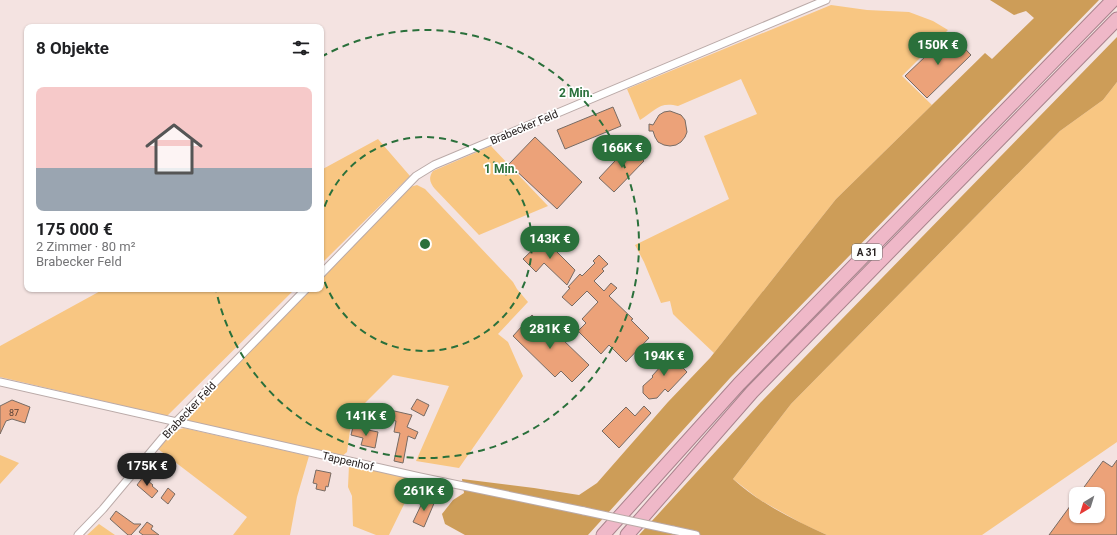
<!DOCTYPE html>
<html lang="de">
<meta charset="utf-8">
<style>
body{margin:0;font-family:Roboto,sans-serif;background:#f2f2f2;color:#202124;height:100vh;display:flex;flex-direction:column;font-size:15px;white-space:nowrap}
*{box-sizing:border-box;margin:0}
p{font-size:13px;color:#757577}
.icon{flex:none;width:22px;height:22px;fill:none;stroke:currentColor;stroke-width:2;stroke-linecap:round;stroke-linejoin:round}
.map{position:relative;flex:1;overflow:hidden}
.panel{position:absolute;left:24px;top:24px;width:300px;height:268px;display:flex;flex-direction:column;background:#fff;border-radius:8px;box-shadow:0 1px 3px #0004}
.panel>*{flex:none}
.needle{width:26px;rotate:218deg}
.buttons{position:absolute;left:1069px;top:487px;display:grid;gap:8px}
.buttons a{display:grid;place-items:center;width:36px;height:36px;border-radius:8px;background:#fff;box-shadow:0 1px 3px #0004;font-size:20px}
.price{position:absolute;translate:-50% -34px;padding:0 9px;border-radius:14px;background:#2a703b;color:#fff;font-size:13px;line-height:26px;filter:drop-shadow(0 1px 2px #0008)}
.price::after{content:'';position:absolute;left:50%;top:24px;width:12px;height:9px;margin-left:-6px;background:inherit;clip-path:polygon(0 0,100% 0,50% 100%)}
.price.on{background:#222;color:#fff}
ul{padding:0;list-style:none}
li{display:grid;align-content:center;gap:8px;height:212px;padding:0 12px}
li span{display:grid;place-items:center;height:124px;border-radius:8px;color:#555}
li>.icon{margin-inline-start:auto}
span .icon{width:72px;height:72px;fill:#fffc;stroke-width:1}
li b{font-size:17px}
h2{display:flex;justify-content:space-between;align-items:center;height:48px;padding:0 12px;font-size:17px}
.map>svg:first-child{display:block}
.green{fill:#f8c682}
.forest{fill:#cd9d58}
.building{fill:#eca279;stroke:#776b64}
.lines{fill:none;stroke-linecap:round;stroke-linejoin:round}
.minor-casing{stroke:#baaaa8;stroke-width:9}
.motorway-casing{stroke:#a9838d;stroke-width:15}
.minor{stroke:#fff;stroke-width:7}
.motorway{stroke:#efb8c8;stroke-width:13}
.minor-bridge-casing{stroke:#baaaa8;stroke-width:9;stroke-linecap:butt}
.minor-bridge{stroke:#fff;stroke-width:7}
.ring{fill:none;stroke:#2a703b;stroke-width:2;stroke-dasharray:7 5}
.labels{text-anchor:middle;stroke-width:3.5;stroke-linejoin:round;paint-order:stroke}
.number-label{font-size:9px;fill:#584136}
.shield{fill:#fff;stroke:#686463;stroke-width:1}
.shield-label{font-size:10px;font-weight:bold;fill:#272120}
.street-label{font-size:11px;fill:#272120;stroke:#fff}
.centre{fill:#2a703b;stroke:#fff;stroke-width:2}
.ring-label{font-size:12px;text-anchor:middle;font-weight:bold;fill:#2a703b;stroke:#fff;stroke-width:3.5;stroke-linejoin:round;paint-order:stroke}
</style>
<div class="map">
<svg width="1117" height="535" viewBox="0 0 1117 535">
<rect width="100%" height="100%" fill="#f4e3e1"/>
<path class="green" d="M831,5L867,10L909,12L933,21L948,30L902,76L932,105L836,199L714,353L677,318L673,314L670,301L661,303L644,262L635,245L729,199L704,136L757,114L741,79L678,106C659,101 655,111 640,120L627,89Z
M1117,82V442L982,535H827L803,524L760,500L733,479L791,404L1060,131L1103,100Z
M378,139L410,176L321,264V170Z
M491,146L548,206L479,235L435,189C430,183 428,178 433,171Z
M417,185L425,189L513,282L517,289L528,302L498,334L508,342L523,376L459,468L416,461L449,386L393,375L352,416L347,452L341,457L189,422L186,417L188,413L310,289H321V277L410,187Z
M104,289H295L167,416L0,377V346Z
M184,428L309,456L297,497L290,535H233L247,517L158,449L174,431Z
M0,455L19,463L0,484Z
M349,465L409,478L413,483L412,488L389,535H376L353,526L352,496L348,487Z
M99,524L115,535H87Z"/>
<path class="forest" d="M990,0H1099L730,378L588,535H465L445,524L442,514L453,500L464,493L462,479L534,488L579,495L597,483L668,402L710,358L836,199L985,53L992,59L1034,18L1026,11L1014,15Z
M1117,37V82L1103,100L1060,131L791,404L733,479C759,503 794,520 827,535H639L761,402Z"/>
<path class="building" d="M950,33L971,55L927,98L905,76Z
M613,107L621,126L565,149L557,130Z
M670,111L681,115L685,120L687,132L685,137L681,142L676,145L670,146L664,145L658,142L655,137L653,131H649V124L653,125L659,115L664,112Z
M535,137L582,182L557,209L509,164Z
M629,146L644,161L614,192L599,178Z
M546,237L558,249L556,251L575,270L567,285L544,263L536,272L523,259Z
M599,255L608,264L602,269L604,271L594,281L604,291L611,283L617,288L609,296L633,319L631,320L649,338L626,362L609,345L601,354L578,331L586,323L582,319L598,302L587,291L572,306L562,297L570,288L568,287L580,274L582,276L595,263L593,261Z
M532,315L560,342L562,339L589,365L572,382L561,371L555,377L513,336Z
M666,351L687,372L668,392L665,389L657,398L649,399L643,393V386L653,377L652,376L662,365L657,360Z
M417,399L429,405L424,416L411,409Z
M12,400L30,407L25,423L12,419L6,421L0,434V406Z
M644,406L651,413L619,448L602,431L626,407L635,416Z
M390,410L412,415L407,427L418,432L415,439L408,436L403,463L394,461L400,433L394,432L396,421L388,419Z
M353,427L378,432L375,448L361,445L363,438L351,435Z
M1117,460V535H1049L1076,498V516H1098V494H1079L1103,461L1112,467Z
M316,470L331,473L328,487L326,486L325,491L316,489L317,484L313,483Z
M143,477L153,485L152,486L158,491L152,498L137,485Z
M168,488L175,494L168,504L161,498Z
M426,497L435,501L424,527L413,522L423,501L424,502Z
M116,511L134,524H141L131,535H128L110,519Z
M147,522L153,526L151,529L159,535H143L139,532Z"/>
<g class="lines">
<defs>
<path id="minor" d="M321,274L416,176L434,165L826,0
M0,382L420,477L584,511
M673,530L696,535
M78,535L103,509L175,423L306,289"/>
<path id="motorway" d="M603,535L739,384L1113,0
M627,535L752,392L1117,19"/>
</defs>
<use href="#minor" class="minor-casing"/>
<use href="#motorway" class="motorway-casing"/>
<use href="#minor" class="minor"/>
<use href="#motorway" class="motorway"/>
<defs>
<path id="minor-bridge" d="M584,511L673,530"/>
</defs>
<use href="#minor-bridge" class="minor-bridge-casing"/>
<use href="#minor-bridge" class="minor-bridge"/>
</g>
<g class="ring">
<path d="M321 218A107 107 0 1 1 321 270"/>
<path d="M321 57A214 214 0 1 1 216 290"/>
</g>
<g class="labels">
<g class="number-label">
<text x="14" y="416">87</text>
</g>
<rect class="shield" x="852" y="244" width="30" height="16" rx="3"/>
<g class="shield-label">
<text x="867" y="256">A 31</text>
</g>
<g class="street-label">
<text transform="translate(524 127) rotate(-23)" y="4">Brabecker Feld</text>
<text transform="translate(189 410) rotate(-47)" y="4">Brabecker Feld</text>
<text transform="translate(348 461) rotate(13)" y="4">Tappenhof</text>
</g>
</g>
<circle cx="425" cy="244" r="6" class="centre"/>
<g class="ring-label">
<text x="576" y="97">2 Min.</text>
<text x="501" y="173">1 Min.</text>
</g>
</svg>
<div class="buttons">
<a><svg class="needle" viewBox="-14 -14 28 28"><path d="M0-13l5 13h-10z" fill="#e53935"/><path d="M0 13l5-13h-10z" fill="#757577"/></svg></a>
</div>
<b class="price" style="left:938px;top:66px">150K €</b>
<b class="price" style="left:622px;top:169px">166K €</b>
<b class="price" style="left:550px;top:260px">143K €</b>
<b class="price" style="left:550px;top:350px">281K €</b>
<b class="price" style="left:664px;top:377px">194K €</b>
<b class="price" style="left:366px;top:437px">141K €</b>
<b class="price on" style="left:147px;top:487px">175K €</b>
<b class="price" style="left:424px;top:512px">261K €</b>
<section class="panel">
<h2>8 Objekte<svg class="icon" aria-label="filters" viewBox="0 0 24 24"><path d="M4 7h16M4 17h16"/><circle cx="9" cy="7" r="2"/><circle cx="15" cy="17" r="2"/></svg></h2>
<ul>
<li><span style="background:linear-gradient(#f6c9c9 65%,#9aa5b1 0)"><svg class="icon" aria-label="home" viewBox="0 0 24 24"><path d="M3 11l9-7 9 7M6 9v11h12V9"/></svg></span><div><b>175 000 €</b><p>2 Zimmer · 80 m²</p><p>Brabecker Feld</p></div></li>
</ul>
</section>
</div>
